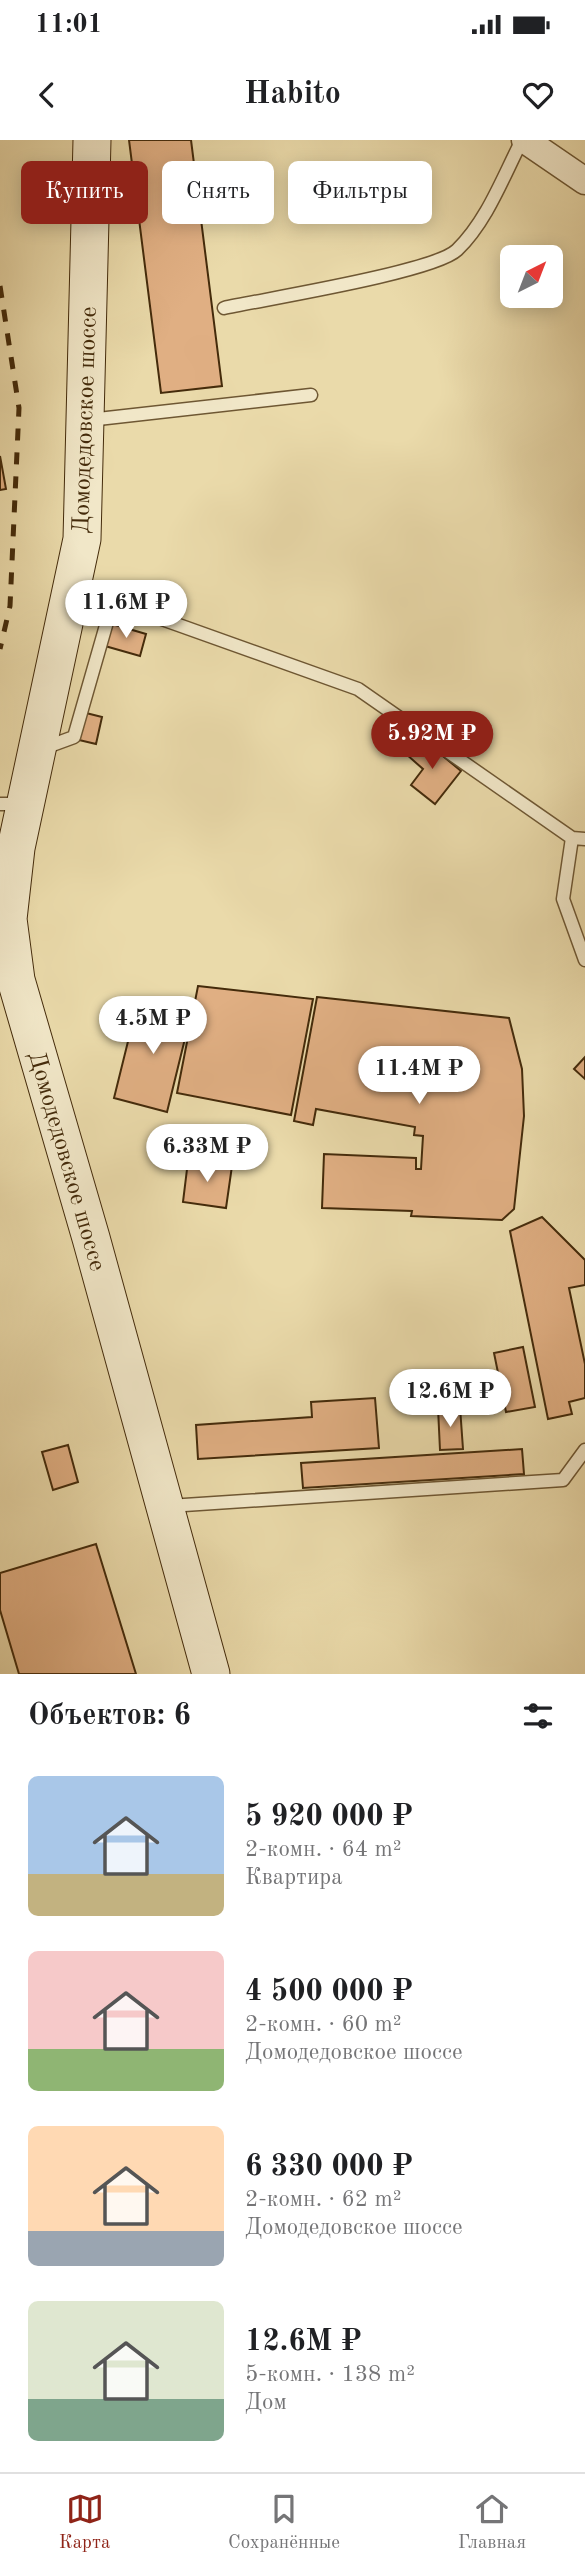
<!DOCTYPE html>
<html lang="ru">
<meta charset="utf-8">
<style>
body{margin:0;font-family:"Old Standard TT",serif;background:#f2f2f2;color:#202124;height:100vh;display:flex;flex-direction:column;font-size:26px;white-space:nowrap}
*{box-sizing:border-box;margin:0}
p{font-size:23px;color:#757577}
.icon{flex:none;width:38px;height:38px;fill:none;stroke:currentColor;stroke-width:2;stroke-linecap:round;stroke-linejoin:round}
.map{position:relative;height:1534px;overflow:hidden}
.panel{display:flex;flex-direction:column;background:#fff;flex:1}
.panel>*{flex:none}
.guide{position:absolute;left:21px;top:21px;width:544px;height:63px;display:flex;gap:14px}
.needle{width:46px;rotate:42deg}
.tools{position:absolute;left:500px;top:105px;display:grid;gap:14px}
.tools a{display:grid;place-items:center;width:63px;height:63px;border-radius:10px;background:#fff;box-shadow:0 4px 18px #0003;font-size:35px}
.price{position:absolute;translate:-50% -60px;padding:0 16px;border-radius:24px;background:#fff;color:#222;font-size:23px;line-height:46px;filter:drop-shadow(0 2px 4px #0008)}
.price::after{content:'';position:absolute;left:50%;top:42px;width:21px;height:16px;margin-left:-10px;background:inherit;clip-path:polygon(0 0,100% 0,50% 100%)}
.price.current{background:#8f2418;color:#fff}
ul{padding:0;list-style:none}
li{display:flex;align-items:center;gap:21px;height:175px;padding:0 28px}
li span{display:grid;place-items:center;flex:none;width:196px;height:140px;border-radius:10px;color:#555}
li>.icon{margin-inline-start:auto}
span .icon{width:84px;height:84px;fill:#fffc;stroke-width:1}
li b{font-size:30px}
h2{display:flex;justify-content:space-between;align-items:center;height:84px;padding:0 28px;font-size:30px}
.pill{padding:0 24px;border-radius:10px;background:#fff;box-shadow:0 4px 18px #0003;font-size:24px;line-height:63px}
.pill.current{background:#8f2418;color:#fff}
.status{display:flex;justify-content:space-between;align-items:center;height:49px;padding:0 35px;background:#fff;direction:ltr}
.status svg{height:19px;fill:currentColor}
header{display:flex;justify-content:space-between;align-items:center;height:91px;padding:0 28px;background:#fff;font-size:32px;font-weight:800}
.tab-bar{display:flex;justify-content:space-around;align-items:center;height:98px;border-top:2px solid #e0e0e0;background:#fff;font-size:19px;color:#757577}
.tab-bar a{display:grid;justify-items:center;gap:4px}
.tab-bar .current{color:#8f2418}
.map>svg:first-child{display:block}
.building{fill:#e0af83;stroke:#442b0b;stroke-width:2}
.lines{fill:none;stroke-linecap:round;stroke-linejoin:round}
.service-casing{stroke:#6e5733;stroke-width:15}
.minor-casing{stroke:#6e5733;stroke-width:29}
.secondary-casing{stroke:#442b0b;stroke-width:39}
.service{stroke:#f1e7c8;stroke-width:12}
.minor{stroke:#f1e7c8;stroke-width:26}
.secondary{stroke:#f1e7c8;stroke-width:37}
.rail{stroke:#442b0b;stroke-width:5;stroke-dasharray:12 12;stroke-linecap:butt}
.labels{text-anchor:middle;stroke-width:7;stroke-linejoin:round;paint-order:stroke}
.street-label{font-size:24px;fill:#442b0b;stroke:#f1e7c8}
</style>
<div class="status"><b>11:01</b><svg viewBox="0 0 49 12"><path d="M0 12V9h3v3zM5 12V6h3v6zM10 12V3h3v9zM15 12V0h3v12zM26 1h20v11H26zM47 4h2v5h-2z"/></svg></div>
<header><svg class="icon" aria-label="back" viewBox="0 0 24 24"><path d="M15 5l-7 7 7 7"/></svg>Habito<svg class="icon" aria-label="heart" viewBox="0 0 24 24"><path d="M12 20l-8-8c-3-5 5-10 8-4 3-6 11-1 8 4z"/></svg></header>
<div class="map">
<svg width="585" height="1534" viewBox="0 0 585 1534">
<rect width="100%" height="100%" fill="#eadaaa"/>
<filter id="stains"><feTurbulence type="fractalNoise" baseFrequency=".00286" numOctaves="4"/><feColorMatrix values="0 0 0 0 .2 0 0 0 0 .09 0 0 0 0 .02 0 0 0 .5 -.17"/></filter>
<radialGradient id="worn" r=".72"><stop offset=".6" stop-color="#630" stop-opacity="0"/><stop offset="1" stop-color="#630" stop-opacity=".3"/></radialGradient>
<path class="building" d="M129,0H191L222,246L161,253Z
M0,316L6,349L0,350Z
M112,484L146,494L140,516L105,506Z
M86,573L102,577L96,604L79,600Z
M420,597L461,631L435,664L411,645L423,629L406,614Z
M198,846L313,859L291,975L177,953Z
M317,857L509,878L522,929L524,976L514,1069L502,1080L411,1076L412,1071L322,1068L324,1014L416,1018V1029H421L423,996L414,995L415,987L316,969L313,985L294,981Z
M138,861L191,874L167,972L114,958Z
M585,917V939L574,929Z
M188,1021L232,1026L226,1068L183,1062Z
M542,1077L585,1120V1145L569,1148L585,1224V1258L569,1262L572,1274L548,1279L510,1091Z
M523,1207L535,1267L506,1272L494,1213Z
M375,1258L379,1308L198,1319L196,1285L312,1277L311,1262Z
M460,1267L463,1309L440,1310L438,1268Z
M68,1305L78,1342L53,1350L42,1312Z
M522,1309L524,1334L303,1348L301,1323Z
M96,1404L136,1534H19L0,1470V1433Z"/>
<g class="lines">
<defs>
<path id="service" d="M224,168C265,159 434,132 457,110C487,81 503,37 522,0
M89,280L311,255
M75,448L358,549L572,698L585,699
M44,608L74,597L113,461
M0,664H22
M572,698L563,759L585,820
M169,1366L563,1340L585,1310"/>
<path id="minor" d="M525,0L585,41"/>
<path id="secondary" d="M92,0L82,399L16,708L8,779L16,840L91,1098L211,1534"/>
</defs>
<use href="#service" class="service-casing"/>
<use href="#minor" class="minor-casing"/>
<use href="#secondary" class="secondary-casing"/>
<use href="#service" class="service"/>
<use href="#minor" class="minor"/>
<use href="#secondary" class="secondary"/>
<path class="rail" d="M0,146L19,268L10,466L0,509"/>
</g>
<g class="labels">
<g class="street-label">
<text transform="translate(84 280) rotate(-88)" y="8">Домодедовское шоссе</text>
<text transform="translate(68 1021) rotate(74)" y="8">Домодедовское шоссе</text>
</g>
</g>
<rect width="100%" height="100%" filter="url(#stains)"/>
<rect width="100%" height="100%" fill="url(#worn)"/>
</svg>
<div class="tools">
<a><svg class="needle" viewBox="-14 -14 28 28"><path d="M0-13l5 13h-10z" fill="#e53935"/><path d="M0 13l5-13h-10z" fill="#757577"/></svg></a>
</div>
<b class="price" style="left:126px;top:500px">11.6M ₽</b>
<b class="price current" style="left:432px;top:631px">5.92M ₽</b>
<b class="price" style="left:153px;top:916px">4.5M ₽</b>
<b class="price" style="left:419px;top:966px">11.4M ₽</b>
<b class="price" style="left:207px;top:1044px">6.33M ₽</b>
<b class="price" style="left:450px;top:1289px">12.6M ₽</b>
<div class="guide">
<a class="pill current">Купить</a>
<a class="pill">Снять</a>
<a class="pill">Фильтры</a>
</div>
</div>
<section class="panel">
<h2>Объектов: 6<svg class="icon" aria-label="filters" viewBox="0 0 24 24"><path d="M4 7h16M4 17h16"/><circle cx="9" cy="7" r="2"/><circle cx="15" cy="17" r="2"/></svg></h2>
<ul>
<li><span style="background:linear-gradient(#a9c7e8 70%,#c2b280 0)"><svg class="icon" aria-label="home" viewBox="0 0 24 24"><path d="M3 11l9-7 9 7M6 9v11h12V9"/></svg></span><div><b>5 920 000 ₽</b><p>2-комн. · 64 m²</p><p>Квартира</p></div></li>
<li><span style="background:linear-gradient(#f6c9c9 70%,#8fb573 0)"><svg class="icon" aria-label="home" viewBox="0 0 24 24"><path d="M3 11l9-7 9 7M6 9v11h12V9"/></svg></span><div><b>4 500 000 ₽</b><p>2-комн. · 60 m²</p><p>Домодедовское шоссе</p></div></li>
<li><span style="background:linear-gradient(#ffd9b3 75%,#9aa5b1 0)"><svg class="icon" aria-label="home" viewBox="0 0 24 24"><path d="M3 11l9-7 9 7M6 9v11h12V9"/></svg></span><div><b>6 330 000 ₽</b><p>2-комн. · 62 m²</p><p>Домодедовское шоссе</p></div></li>
<li><span style="background:linear-gradient(#dfe7d0 70%,#7fa58c 0)"><svg class="icon" aria-label="home" viewBox="0 0 24 24"><path d="M3 11l9-7 9 7M6 9v11h12V9"/></svg></span><div><b>12.6M ₽</b><p>5-комн. · 138 m²</p><p>Дом</p></div></li>
</ul>
</section>
<nav class="tab-bar">
<a class="current"><svg class="icon" aria-label="map" viewBox="0 0 24 24"><path d="M3 6l6-2 6 2 6-2v14l-6 2-6-2-6 2zM9 4v14M15 6v14"/></svg>Карта</a>
<a><svg class="icon" aria-label="saved" viewBox="0 0 24 24"><path d="M7 4h10v16l-5-4-5 4z"/></svg>Сохранённые</a>
<a><svg class="icon" aria-label="home" viewBox="0 0 24 24"><path d="M3 11l9-7 9 7M6 9v11h12V9"/></svg>Главная</a>
</nav>
